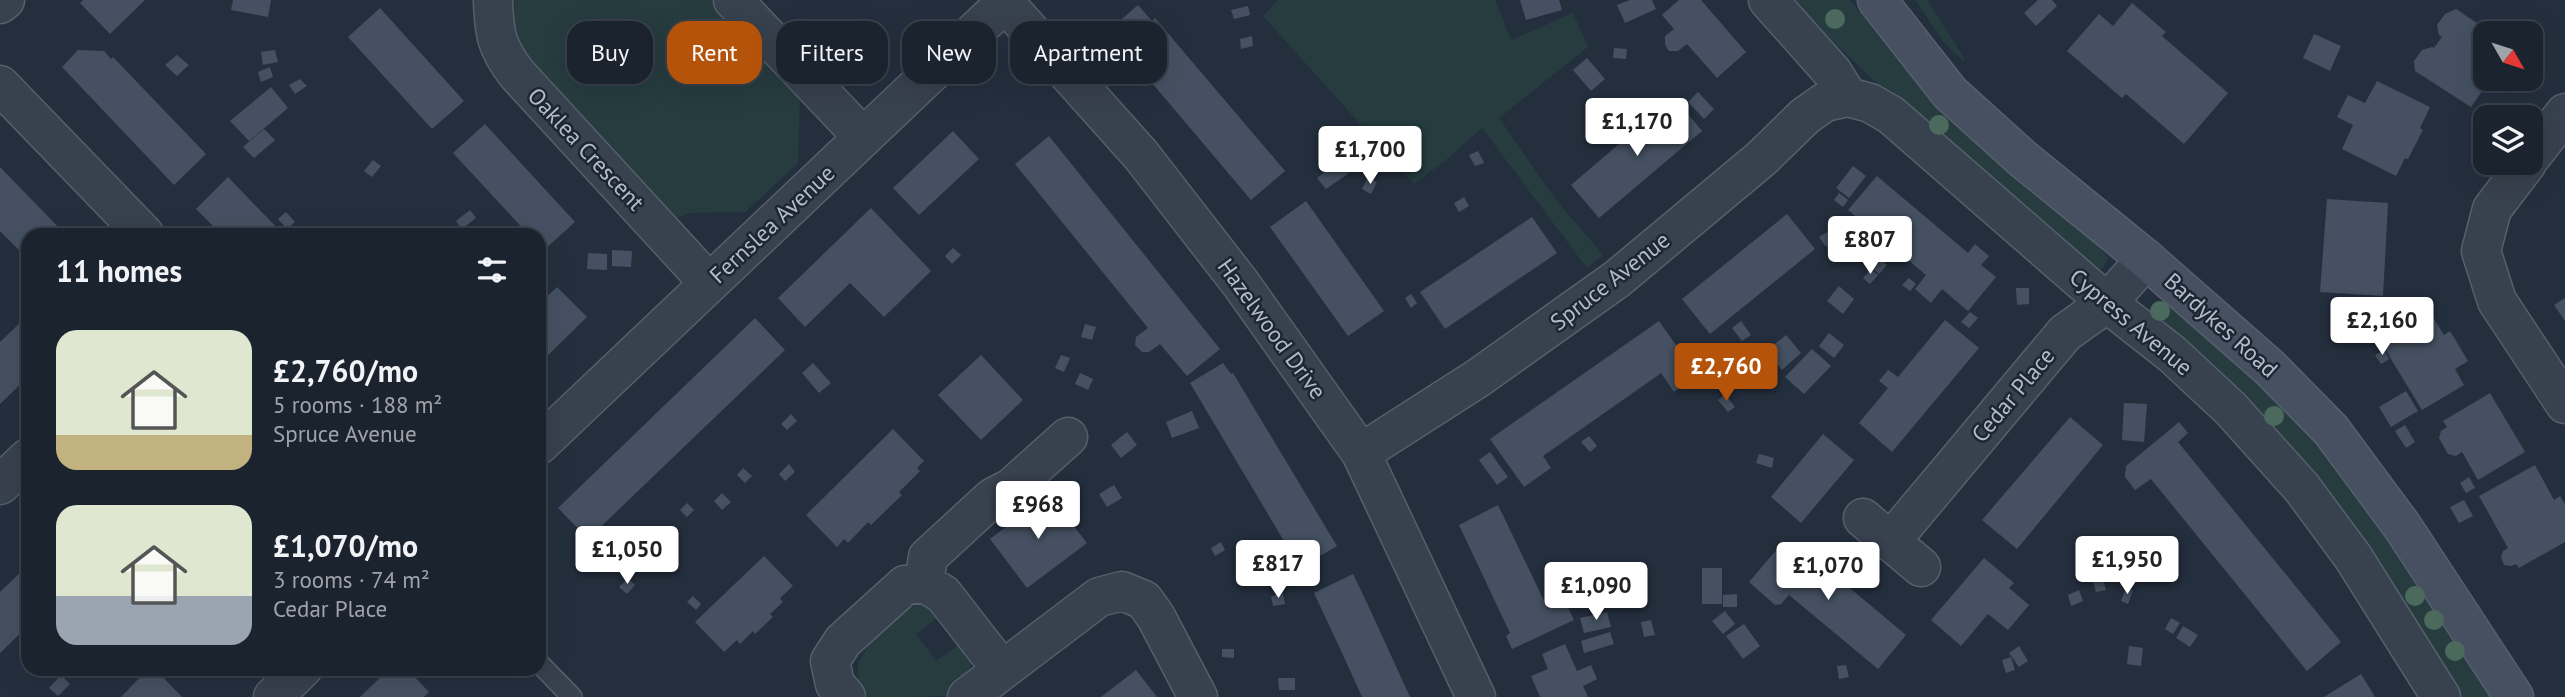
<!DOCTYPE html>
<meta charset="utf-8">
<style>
body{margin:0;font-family:"PT Sans",sans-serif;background:#282f3a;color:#f1f3f6;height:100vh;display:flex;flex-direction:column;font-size:26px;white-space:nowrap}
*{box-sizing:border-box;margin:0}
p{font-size:23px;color:#a0a4aa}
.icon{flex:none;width:38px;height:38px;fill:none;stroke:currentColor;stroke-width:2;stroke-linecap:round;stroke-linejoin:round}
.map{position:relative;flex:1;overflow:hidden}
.sheet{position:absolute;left:21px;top:228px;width:525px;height:448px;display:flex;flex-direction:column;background:#1b232e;border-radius:21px;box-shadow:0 7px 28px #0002,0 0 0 2px #39404a}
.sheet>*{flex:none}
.top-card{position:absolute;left:567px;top:21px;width:665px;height:63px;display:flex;gap:14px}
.needle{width:46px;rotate:129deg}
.fabs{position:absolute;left:2473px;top:21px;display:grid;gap:14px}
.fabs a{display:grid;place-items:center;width:70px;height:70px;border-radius:14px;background:#1b232e;box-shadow:0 7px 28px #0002,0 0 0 2px #39404a;font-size:35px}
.price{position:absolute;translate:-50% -60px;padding:0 16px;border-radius:7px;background:#fff;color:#222;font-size:23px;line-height:46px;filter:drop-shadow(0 2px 4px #0008)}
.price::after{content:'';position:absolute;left:50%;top:42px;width:21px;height:16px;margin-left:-10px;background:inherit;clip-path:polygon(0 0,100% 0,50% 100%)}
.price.active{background:#b45309;color:#fff}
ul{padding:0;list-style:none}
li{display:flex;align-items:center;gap:21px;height:175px;padding:0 35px}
li span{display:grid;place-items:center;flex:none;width:196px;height:140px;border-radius:21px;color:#555}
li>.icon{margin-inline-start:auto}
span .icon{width:84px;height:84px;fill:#fffc;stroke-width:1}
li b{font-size:30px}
h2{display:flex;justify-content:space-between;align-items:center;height:84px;padding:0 35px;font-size:30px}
.pill{padding:0 24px;border-radius:21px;background:#1b232e;box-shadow:0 7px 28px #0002,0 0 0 2px #39404a;font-size:24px;line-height:63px}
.pill.active{background:#b45309;color:#fff}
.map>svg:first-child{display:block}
.green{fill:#263c3f}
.building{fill:#455162}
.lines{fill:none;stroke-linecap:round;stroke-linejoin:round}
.service-casing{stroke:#565f6c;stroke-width:22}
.minor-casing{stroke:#565f6c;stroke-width:41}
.secondary-casing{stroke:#565f6c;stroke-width:41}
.service{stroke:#38414e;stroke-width:19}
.minor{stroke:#38414e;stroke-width:38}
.secondary{stroke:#465061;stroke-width:38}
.tree{fill:#4b6a5d}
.labels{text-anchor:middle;stroke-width:5;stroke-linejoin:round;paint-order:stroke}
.street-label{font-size:23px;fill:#b4bcc9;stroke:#1d2633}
</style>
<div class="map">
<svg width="2565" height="697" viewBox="0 0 2565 697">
<rect width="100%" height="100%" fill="#242f3e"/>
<path class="green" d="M515,0H712L800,93L798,163L745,212L689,213L674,219L531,68C518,44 512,27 515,0Z
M1278,0H1495L1511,40L1573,13L1588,47L1499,118L1556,200L1603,255L1587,268L1482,128L1447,159L1414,184L1263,16Z
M1790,0H1850L1906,69L1947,115L2096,242L2108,258L2102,269L2092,267L1874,81Z
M1915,0H1927L1965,59L1963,61L1945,44Z
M2166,303L2175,307L2286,403L2384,527L2494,697H2460L2416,628L2153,321V309Z
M919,604L928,605L941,615L916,634L936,661L963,642C965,646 969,652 970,657C974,672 959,691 946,696C937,697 882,697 869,697C843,669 867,646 888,626C898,616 906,608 919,604Z"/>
<path class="building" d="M83,0H145L110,34L80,3Z
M233,0H271L268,17L231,10Z
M1520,0H1559L1562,10L1526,20Z
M1630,0H1652L1656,9L1625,23L1617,5Z
M1679,0H1701L1746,52L1717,78L1687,44L1678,51H1669L1665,45V36L1674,29L1662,15Z
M2038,0H2052L2057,6L2036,26L2024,13Z
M2132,3L2166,32L2162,36L2228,93L2184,144L2126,94L2122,98L2067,51L2099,14L2113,26Z
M1138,5L1152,21L1155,18L1285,171L1251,200L1108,31Z
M1248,6L1250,15L1234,19L1231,10Z
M380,8L464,101L432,129L348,37Z
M2456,9L2492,33H2485V79L2489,81L2471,107L2415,71L2414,61L2422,50L2432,47L2434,48L2442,37L2439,35L2437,25L2445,14Z
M2314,34L2341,46L2330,71L2303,58Z
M1252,36L1253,46L1241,49L1240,39Z
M1614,48L1627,49L1626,59L1613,58Z
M78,50L104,51L111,59L113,57L206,154L174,185L62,67Z
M275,50L278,62L263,65L261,52Z
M177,55L189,65L177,76L165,65Z
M1587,58L1605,79L1591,91L1573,70Z
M270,67L273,77L261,82L258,72Z
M300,79L307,86L295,94L289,85Z
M2377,81L2430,107L2420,128L2423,130L2408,159L2405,158L2396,176L2342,149L2353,125L2337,117L2348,95L2365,103Z
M271,87L288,108L249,141L230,121Z
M1698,92L1714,109L1704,119L1688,102Z
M1674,97L1702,131L1599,218L1571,185Z
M485,124L575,222L543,251L539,247V234H528L453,153Z
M264,129L275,140L254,158L243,147Z
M953,131L979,159L919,215L893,188Z
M1049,136L1220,349L1187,376L1160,344L1149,352H1142L1135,345L1136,337L1148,328L1015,164Z
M1478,151L1484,163L1475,166L1469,155Z
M373,160L381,166L372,177L364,171Z
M1340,161L1349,173L1326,189L1317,178Z
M1853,166L1866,176L1849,198L1836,188Z
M0,167L65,234H28V259L0,231Z
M1877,176L1968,253L1975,244L1989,256L1981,265L1996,277L1968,311L1942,289L1931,303L1915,289L1926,275L1848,210Z
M228,177L250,200L283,234H221L196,209Z
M1368,177L1377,182L1371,194L1362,189Z
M1839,193L1848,200L1843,207L1834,200Z
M1464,197L1469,206L1459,212L1454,203Z
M2327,199L2388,203L2383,296L2320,292Z
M1306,201L1384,311L1348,336L1270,227Z
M871,208L931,271L884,317L850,283L805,327L778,298Z
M470,210L476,218L462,229L456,221Z
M286,212L295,222L287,229L278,219Z
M1787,214L1815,249L1710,334L1682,299Z
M1532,217L1557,253L1445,329L1420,292Z
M1827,232L1834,242L1826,247L1819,237Z
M953,248L961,255L952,264L945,256Z
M612,250L632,251L631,267L612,266Z
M588,253L607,254V270L587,269Z
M1881,260L1887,265L1879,274L1873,269Z
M1871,269L1878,275L1870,284L1863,278Z
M1909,278L1916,284L1910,291L1902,285Z
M1839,286L1854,299L1843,314L1827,301Z
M557,287L587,317L539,364V304Z
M2016,288H2029V304L2017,305Z
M1411,294L1417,303L1411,308L1405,298Z
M2565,298V321L2554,305Z
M2398,305L2403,314L2391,320L2387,311Z
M2426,306L2444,335L2450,331L2468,361L2455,369L2464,385L2422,410L2377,336Z
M1970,312L1978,318L1969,328L1961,322Z
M28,315V377L0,404V342Z
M755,318L785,350L588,539L558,508Z
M1945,320L1979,348L1892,452L1859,423L1888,388L1879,381L1888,370L1898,377Z
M1659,321L1697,375L1674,392L1661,373L1657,376L1543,456L1551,468L1524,487L1490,439Z
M1741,321L1751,335L1742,341L1732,328Z
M1085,324L1096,327L1092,340L1081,337Z
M1829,333L1844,345L1834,358L1819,346Z
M1786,335L1801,353L1782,370L1766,351Z
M1812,349L1831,366L1804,394L1785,377Z
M2384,350L2389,359L2381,364L2375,355Z
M981,355L1023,400L981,440L938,395Z
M1061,355L1070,358L1064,372L1055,368Z
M813,363L831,383L819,393L802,373Z
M1223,363L1231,374L1233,373L1337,546L1300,568L1190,383Z
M1080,373L1093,379L1088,390L1075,384Z
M2406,391L2418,411L2391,427L2379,407Z
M2490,393L2525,452L2478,480L2462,452L2456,456L2448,454L2439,438L2441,431L2447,427L2443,421Z
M1725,394L1735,407L1728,412L1718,400Z
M2124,403L2147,404L2144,442L2122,440Z
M1192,411L1199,428L1172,438L1166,422Z
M791,414L797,421L787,430L781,424Z
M2070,417L2103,445L2017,549L1982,520Z
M2179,422L2188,433L2178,442L2341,642L2307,671L2151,479L2135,490L2125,477L2126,466Z
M2405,425L2415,442L2406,448L2395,431Z
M893,429L924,461L917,468L920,471L899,492L902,495L871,525L868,522L848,543L844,539L837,547L806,515Z
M1127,432L1137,445L1121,458L1111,445Z
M1823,434L1854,460L1801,523L1771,497Z
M1589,436L1597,446L1590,452L1581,442Z
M1490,452L1508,477L1497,485L1479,460Z
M1759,454L1774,458L1772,468L1756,463Z
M789,464L795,472L785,481L779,474Z
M2535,465L2554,500L2560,496L2565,504V542L2519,568L2516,564L2511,566L2504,565L2501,557L2503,551L2508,548L2479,496Z
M743,468L752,476L745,483L737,475Z
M2469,477L2475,488L2466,493L2460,483Z
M1114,485L1122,498L1107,507L1099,494Z
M722,493L731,502L722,510L714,501Z
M1049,494L1087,543L1027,588L990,539Z
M2464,500L2473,516L2459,523L2450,507Z
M687,503L694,510L687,517L680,510Z
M1498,505L1548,609L1565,601L1574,620L1512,649L1506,636L1510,633L1459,525Z
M1784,541L1799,553L1802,548L1906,635L1878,669L1789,595L1781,604L1775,605L1749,582Z
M1221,542L1225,550L1215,556L1211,548Z
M764,556L793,586L780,598L783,602L770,614L773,617L755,634L753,631L740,644L737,640L724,652L695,622Z
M1984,558L2014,583L2009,588L2029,605L2008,630L1988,614L1961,646L1931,620Z
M2126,559L2134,561L2130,575L2121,572Z
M2098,561L2106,590L2096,592L2088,564Z
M28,565V626L0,653V592Z
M1702,568H1722V604H1702Z
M1353,574L1367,603L1410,697H1362L1343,655L1314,593Z
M628,578L635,585L627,594L619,587Z
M2126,588L2133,591L2128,604L2121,601Z
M2079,590L2083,601L2071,606L2068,595Z
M1283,594L1285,604L1273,606L1271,596Z
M1737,594V607H1723V595Z
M693,596L701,604L696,610L687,602Z
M1725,611L1735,624L1723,634L1712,621Z
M1607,612L1611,627L1584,633L1580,618Z
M2171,618L2180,623L2173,634L2165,629Z
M1651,620L1655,635L1644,637L1641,622Z
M1744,624L1760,646L1743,659L1726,636Z
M2183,626L2198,635L2190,647L2176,638Z
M1610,632L1614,644L1584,653L1581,641Z
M1565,644L1577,671L1591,665L1597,679L1583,686L1588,697H1540L1531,676L1548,669L1542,654Z
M2019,646L2028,661L2019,667L2009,653Z
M2129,646L2143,648L2141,666L2127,664Z
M1222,649H1234V658L1222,657Z
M2011,657L2015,670L2006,673L2002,660Z
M1846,665L1849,677L1839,679L1837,666Z
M149,668H154L182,697H121Z
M390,668H406L429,692L424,697H360Z
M1136,670L1157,697H1101Z
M2361,674L2375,697H2324Z
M61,675L70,684L58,696L49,688Z
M1278,678H1295V690H1279Z"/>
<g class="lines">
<defs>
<path id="service" d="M539,663L572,697"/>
<path id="minor" d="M493,0C494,33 496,47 517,74L709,283
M733,0L863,137
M1768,0L1833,73L1848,97L1870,103L1891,115L2107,303L2172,354L2231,409L2302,488L2353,557L2441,697
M1005,3L1141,155L1241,284L1361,453L1476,697
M0,4L5,0
M0,85L144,234
M2530,158L2565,113
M2527,163L2492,209L2481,251L2497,301L2565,404
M539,445L1008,0
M1361,453L1478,378L1617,279L1762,158L1805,116L1825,102L1848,97
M0,485L28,458
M1863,518L1921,567
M1890,542L2065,333L2107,303L2146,259
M924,583L928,557L992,498L1011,488L1068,437
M273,697L303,668
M846,697L835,684L830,661L843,641L905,585L924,583L943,594L1002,670
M967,697L1099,597L1122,591L1144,600L1156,617L1198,697"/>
<path id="secondary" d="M1877,0L1950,93L2023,159L2146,259L2270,368L2331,430L2402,526L2514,697"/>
</defs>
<use href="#service" class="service-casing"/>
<use href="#minor" class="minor-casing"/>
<use href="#secondary" class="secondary-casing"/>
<use href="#service" class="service"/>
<use href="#minor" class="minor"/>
<use href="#secondary" class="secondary"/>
</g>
<g class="tree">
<circle cx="1835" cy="19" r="10"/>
<circle cx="1939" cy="125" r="10"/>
<circle cx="2160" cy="311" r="10"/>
<circle cx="2274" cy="416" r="10"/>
<circle cx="2415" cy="596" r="10"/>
<circle cx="2434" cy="620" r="10"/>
<circle cx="2455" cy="651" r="10"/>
</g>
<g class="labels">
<g class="street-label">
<text transform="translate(586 149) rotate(47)" y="8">Oaklea Crescent</text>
<text transform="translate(772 224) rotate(-43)" y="8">Fernslea Avenue</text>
<text transform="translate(1610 281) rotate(-38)" y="8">Spruce Avenue</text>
<text transform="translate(2131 322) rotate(40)" y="8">Cypress Avenue</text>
<text transform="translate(2221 325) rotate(42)" y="8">Bardykes Road</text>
<text transform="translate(1272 329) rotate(54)" y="8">Hazelwood Drive</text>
<text transform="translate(2013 395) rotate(-50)" y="8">Cedar Place</text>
</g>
</g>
</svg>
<div class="fabs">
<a><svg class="needle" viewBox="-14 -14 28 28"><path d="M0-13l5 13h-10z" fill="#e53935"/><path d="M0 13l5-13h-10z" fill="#a0a4aa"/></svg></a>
<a><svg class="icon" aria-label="layers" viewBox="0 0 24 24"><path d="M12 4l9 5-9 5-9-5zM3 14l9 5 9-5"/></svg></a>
</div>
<b class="price" style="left:1637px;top:158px">£1,170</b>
<b class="price" style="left:1370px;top:186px">£1,700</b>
<b class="price" style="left:1870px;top:276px">£807</b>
<b class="price" style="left:2382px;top:357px">£2,160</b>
<b class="price active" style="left:1726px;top:403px">£2,760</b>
<b class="price" style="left:1038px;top:541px">£968</b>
<b class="price" style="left:627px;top:586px">£1,050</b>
<b class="price" style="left:2127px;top:596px">£1,950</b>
<b class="price" style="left:1278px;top:600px">£817</b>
<b class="price" style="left:1828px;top:602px">£1,070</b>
<b class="price" style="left:1596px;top:622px">£1,090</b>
<div class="top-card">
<a class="pill">Buy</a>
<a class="pill active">Rent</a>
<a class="pill">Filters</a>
<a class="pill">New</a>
<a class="pill">Apartment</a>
</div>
<section class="sheet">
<h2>11 homes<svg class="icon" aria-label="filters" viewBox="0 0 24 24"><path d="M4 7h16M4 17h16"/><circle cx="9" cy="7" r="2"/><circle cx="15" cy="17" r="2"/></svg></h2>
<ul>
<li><span style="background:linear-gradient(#dfe7d0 75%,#c2b280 0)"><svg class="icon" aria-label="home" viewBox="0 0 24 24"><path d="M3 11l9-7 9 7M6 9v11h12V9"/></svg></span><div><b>£2,760/mo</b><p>5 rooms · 188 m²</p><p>Spruce Avenue</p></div></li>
<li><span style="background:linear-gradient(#dfe7d0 65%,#9aa5b1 0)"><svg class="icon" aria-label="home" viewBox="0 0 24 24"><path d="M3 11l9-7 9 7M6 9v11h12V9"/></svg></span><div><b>£1,070/mo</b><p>3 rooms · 74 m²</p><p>Cedar Place</p></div></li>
</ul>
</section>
</div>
